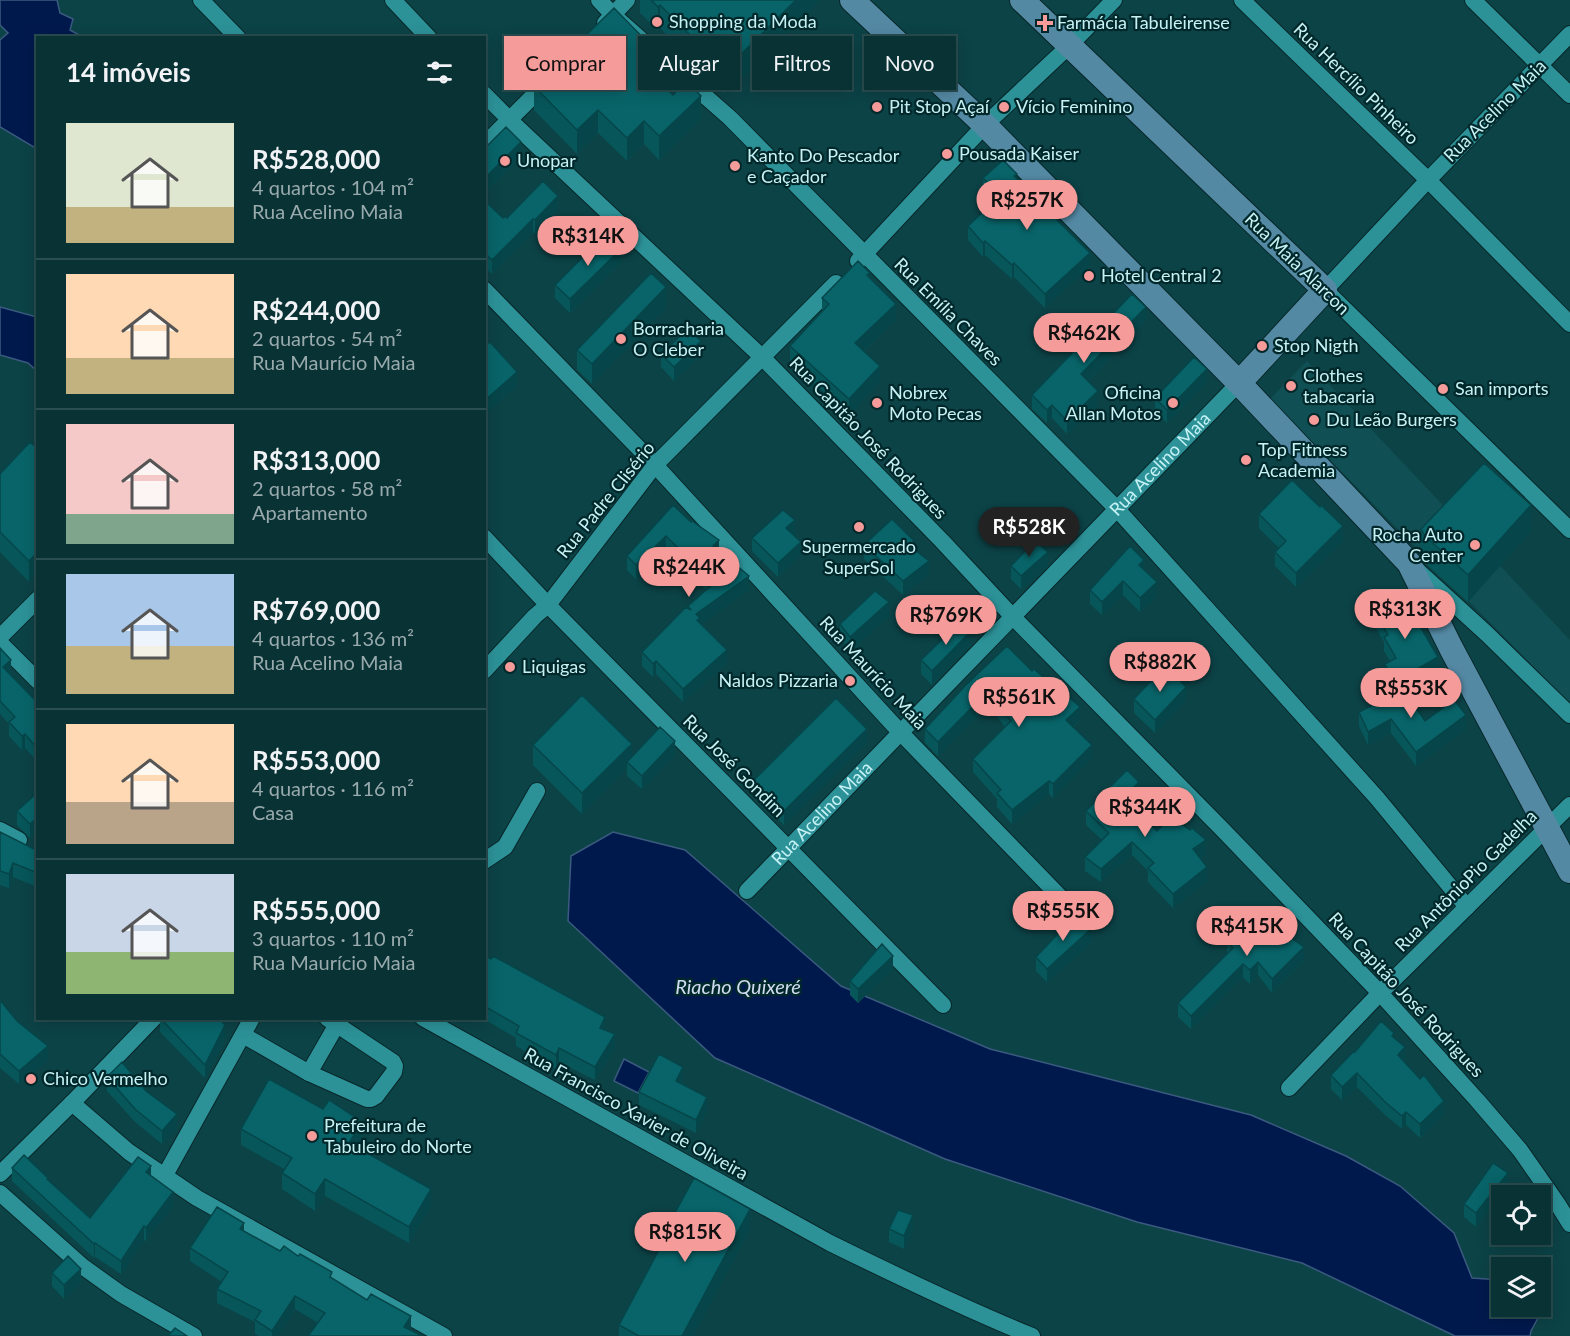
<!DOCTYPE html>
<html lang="pt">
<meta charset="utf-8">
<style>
body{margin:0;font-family:Lato,sans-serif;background:#173e41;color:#f1f3f6;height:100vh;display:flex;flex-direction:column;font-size:22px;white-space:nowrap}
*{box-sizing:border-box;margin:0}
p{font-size:20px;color:#99aaad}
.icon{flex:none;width:33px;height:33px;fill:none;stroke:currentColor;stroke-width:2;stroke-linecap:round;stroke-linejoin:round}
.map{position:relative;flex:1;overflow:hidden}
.side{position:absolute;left:36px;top:36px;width:450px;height:984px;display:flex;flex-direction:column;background:#093235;border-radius:0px;box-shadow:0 3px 15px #0003,0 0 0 2px #294d50}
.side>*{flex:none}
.hud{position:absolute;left:504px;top:36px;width:570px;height:54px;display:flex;gap:12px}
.fabs{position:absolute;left:1491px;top:1185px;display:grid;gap:12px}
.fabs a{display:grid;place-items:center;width:60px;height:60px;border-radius:0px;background:#093235;box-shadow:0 3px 15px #0003,0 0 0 2px #294d50;font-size:30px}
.price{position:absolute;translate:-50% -51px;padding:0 14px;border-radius:21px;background:#f59b99;color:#111;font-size:20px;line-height:39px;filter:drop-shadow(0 2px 3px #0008)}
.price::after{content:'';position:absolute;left:50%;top:36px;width:18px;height:14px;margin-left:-9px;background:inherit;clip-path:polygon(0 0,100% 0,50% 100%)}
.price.current{background:#222;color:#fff}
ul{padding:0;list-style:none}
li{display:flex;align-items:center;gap:18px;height:150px;padding:0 30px}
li+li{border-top:2px solid #294d50}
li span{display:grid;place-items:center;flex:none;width:168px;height:120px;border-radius:0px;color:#555}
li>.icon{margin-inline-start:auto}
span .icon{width:72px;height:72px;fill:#fffc;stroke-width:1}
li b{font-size:26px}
h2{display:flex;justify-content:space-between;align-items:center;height:72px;padding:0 30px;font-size:26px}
.chip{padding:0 21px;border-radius:0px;background:#093235;box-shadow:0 3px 15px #0003,0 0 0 2px #294d50;font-size:21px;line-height:54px}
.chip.current{background:#f59b99;color:#111}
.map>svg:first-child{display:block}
.built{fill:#104f53}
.water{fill:#00194d;stroke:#3b5a7f;stroke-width:1.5}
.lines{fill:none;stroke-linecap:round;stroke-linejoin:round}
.minor-casing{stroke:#082729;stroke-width:18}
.secondary-casing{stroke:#082729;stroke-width:26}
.minor{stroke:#2c9298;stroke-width:16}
.secondary{stroke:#5489a4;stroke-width:24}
.wall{fill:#07565a}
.shaded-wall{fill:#06464a}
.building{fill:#086469;stroke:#06464a;stroke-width:1.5}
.poi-dot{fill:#f59b99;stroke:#00282b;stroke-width:2}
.labels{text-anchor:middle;stroke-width:4.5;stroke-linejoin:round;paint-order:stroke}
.poi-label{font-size:18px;fill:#c6f2f5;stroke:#00282b;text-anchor:start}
.street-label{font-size:18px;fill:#c6f2f5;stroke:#00282b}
.water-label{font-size:20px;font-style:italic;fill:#cfdbf0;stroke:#00282b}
</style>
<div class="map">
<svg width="1570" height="1336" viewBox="0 0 1570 1336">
<rect width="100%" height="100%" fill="#0c4347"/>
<path class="built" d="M1307,361L1570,640V704L1270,399Z"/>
<path class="water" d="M0,0H57L60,13L73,19L70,30L83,37L38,38L37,149L0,127V40L8,33L0,25Z
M0,307L37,317V371L28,363L0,355Z
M613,832L685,850L841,986L990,1049L1251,1115L1346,1156L1400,1186L1454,1233L1472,1278L1501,1280L1502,1306H1540L1541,1275L1546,1274V1303L1531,1331L1530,1336H1455L1302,1263L1137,1222L945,1159L715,1058L568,921L571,856Z
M624,1059L649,1072L638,1093L614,1081Z"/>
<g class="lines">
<defs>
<g id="minor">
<path d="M201,0L238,38"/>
<path d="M393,0L429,38"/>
<path d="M599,0L613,15L730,118L1116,508L1377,798L1467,907"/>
<path d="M1242,0L1428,180L1570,324"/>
<path d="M1473,0L1570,95"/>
<path d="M605,23L627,0"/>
<path d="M1570,34L1428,180L1325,290L1570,530"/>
<path d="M484,94L516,126L763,358L942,541L1013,617L1222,829L1380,993L1477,1100L1520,1150L1557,1203L1570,1224"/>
<path d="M484,145L549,80"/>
<path d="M858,261L985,125L1069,46L1114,0"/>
<path d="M484,289L655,465L900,732L1067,904"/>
<path d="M484,537L548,605L943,1005"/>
<path d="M1418,571L1487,634L1570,715"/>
<path d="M0,637L38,599"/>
<path d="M0,643L38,681"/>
<path d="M484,671L535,616L548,605L655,465L836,283"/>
<path d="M0,830L19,840"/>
<path d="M484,861L505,847L537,791"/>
<path id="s1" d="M747,891L1239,383"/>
<path d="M423,1018L830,1243C897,1276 963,1308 1032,1336"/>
<path d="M243,1035L309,1073L367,1099H371L376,1096L394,1072L395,1066L393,1062L327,1018"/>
<path d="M309,1073L336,1026"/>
<path d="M1289,1088L1380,993L1570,805"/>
<path d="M72,1103L129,1152L197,1198L444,1336"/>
<path d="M0,1174L72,1103L154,1018"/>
<path d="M164,1177L252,1018"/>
<path d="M0,1193L82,1266L121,1294L194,1336"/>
</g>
<path id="secondary" d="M852,0L985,125L1239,383L1409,563L1451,648L1570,871
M1022,0L1325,290L1239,383"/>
</defs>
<use href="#minor" class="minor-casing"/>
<use href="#secondary" class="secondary-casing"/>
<use href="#minor" class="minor"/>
<use href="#secondary" class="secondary"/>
</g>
<path class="wall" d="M640,0H820L725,94L660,28L658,30L640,13Z
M657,75L655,78L673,95L701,119L659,160L644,144L627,161L598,133L577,154L534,110V86Z
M484,149L521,156L488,189V203L503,218L558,210L535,234L533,232L492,274L484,267Z
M983,178L1017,179L1060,223L1090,266L1045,308L1014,277L1012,279L985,255L983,257L968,240V226L994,201L983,191Z
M621,262L570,313L555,298V285Z
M870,278L896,320L864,351L880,382L849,415L790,361V346L822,312V298Z
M666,308L592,384L577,370V350Z
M1146,320L1088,381L1098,405L1067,434L1052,418L1047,423L1032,409V395L1079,349Z
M661,354L701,355L674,381L661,367Z
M1207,382L1167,423L1155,411V398Z
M38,449L29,582L0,552V474Z
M673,505L719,551L749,590L701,624L727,663L683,702L656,674L653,677L642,666V652L688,608V606L706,590L666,550L636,579L627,570V556Z
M1259,514L1343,540L1296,587L1275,566V552L1279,548L1259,528Z
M1421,529L1531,531L1468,602L1425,563L1421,556Z
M795,534L794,535L801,555L778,577L752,551V538Z
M864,545L914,549L929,574L903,595L864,559Z
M1011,566H1048L1021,589L1011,579Z
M1144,570L1157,596L1140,612L1123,595L1102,615L1090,604V590Z
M1375,613L1438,670L1403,690L1425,721L1466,729L1416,766L1391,733L1368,745L1359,726V712L1395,694L1385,678V664L1390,661L1384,651V642L1375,627Z
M889,616L850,651L840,638V624Z
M971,645L932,685L921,674V660Z
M1007,646L1080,720L1073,727L1092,758L1053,798L1049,794L1012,824L997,807V799L973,772V759L1005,727L988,705L938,756L925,743V729Z
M0,648L11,673L10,674L34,699L38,696L36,760L25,748L22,750L9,736V724L0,714Z
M1134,699L1186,700L1155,733L1134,713Z
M867,743L784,825L753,794V781Z
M533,745L632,757L675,755L642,789L627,776V769L582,814L533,765Z
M38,792V830L30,838L17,825V811Z
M1139,795L1129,805L1157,831L1206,853L1200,858L1207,881L1173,908L1148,882V871L1132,855L1101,882L1085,871V857L1102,840L1086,825V811Z
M0,832L38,851L35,886L13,877L9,888L0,885Z
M1227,941L1304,961L1272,993L1258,975L1250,984L1243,977L1191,1029L1178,1017V1003L1227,954Z
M1091,943L1047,982L1036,971V957Z
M484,955L605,1030L615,1048L595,1080L559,1062L556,1069L516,1046V1038L482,1018H484Z
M893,969L858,1003L850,995V981Z
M0,1000L48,1060L19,1084L0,1068Z
M160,1018L225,1039L205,1078L160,1032Z
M1394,1038L1405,1061L1404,1062L1444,1114L1420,1138L1406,1125L1402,1129L1385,1115L1357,1087L1342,1100L1331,1089V1075L1355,1052Z
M107,1077L146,1091L177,1128L162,1144L135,1122L107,1091Z
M683,1081L682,1084L707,1111L696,1133L639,1105V1092Z
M241,1129L362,1138L356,1147L431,1205L409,1243L325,1196L315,1211L282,1189V1173L284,1169L241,1145Z
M12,1168L48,1180L90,1218L151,1176L173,1206L146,1241L144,1240L121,1274L95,1257L94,1258L12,1181Z
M1508,1187L1476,1227L1464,1217V1204Z
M913,1228L904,1249L889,1242V1229Z
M750,1229L693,1336H619V1325L657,1253V1246Z
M244,1231L332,1279L411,1330L318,1323L295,1309L278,1336H259L255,1334V1322L217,1303V1289L222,1282L190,1261V1248Z
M52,1273L81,1283L64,1299L52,1286Z"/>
<path class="shaded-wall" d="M796,0H820L725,94V70Z
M660,5V28L658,30V7Z
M657,52V75L643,89V66Z
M701,96V119L659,160V136Z
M598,110V133L577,154V130Z
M644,121V144L627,161V138Z
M521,142V156L484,193V179Z
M488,189V203L484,206V193Z
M558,196V210L535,234V220Z
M533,219V232L492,274V260Z
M985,241V255L983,257V243Z
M621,249V262L570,313V299Z
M1090,253V266L1045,308V294Z
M1014,263V277L1012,279V265Z
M666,287V308L592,384V364Z
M896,304V320L855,359V343Z
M1146,307V320L1081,388V374Z
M701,341V355L674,381V367Z
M880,366V382L849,415V399Z
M1207,369V382L1167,423V410Z
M517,372V386L484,415V401Z
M1098,391V405L1067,434V421Z
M1052,405V418L1047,423V410Z
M1531,505V531L1468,602V575Z
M795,520V534L786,542V528Z
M1343,526V540L1296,587V573Z
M666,536V550L636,579V565Z
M719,540V554L713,546Z
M914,541V555L909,545Z
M801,542V555L778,577V563Z
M38,552V572L29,582V561Z
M1048,552V566L1021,589V576Z
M1144,560V573L1139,565Z
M929,561V574L903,595V581Z
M749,576V590L700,625V631L696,614Z
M1123,581V595L1102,615V602Z
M1157,582V596L1140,612V598Z
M889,602V616L850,651V637Z
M971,631V645L932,685V671Z
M727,650V663L683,702V689Z
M1438,657V670L1395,695V682Z
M11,660V673L3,681V667Z
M656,661V674L653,677V664Z
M1186,687V700L1155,733V720Z
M988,691V705L938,756V742Z
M1080,707V720L1066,733V720Z
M1466,715V729L1416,766V752Z
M1391,719V733L1368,745V732Z
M867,729V743L784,825V811Z
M25,734V748L22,750V736Z
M675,741V755L642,789V776Z
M632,744V764L627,762V769L582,814V793Z
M38,745V759L36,760V747Z
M1092,745V758L1053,798V784Z
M1049,781V794L1012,824V810Z
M1139,782V795L1122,812V799Z
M38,817V830L30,838V824Z
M1206,840V853L1193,863V849Z
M1132,842V855L1101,882V869Z
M13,863V877L9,888V874Z
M38,866V880L35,886V872Z
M1207,867V881L1173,908V894Z
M1091,929V943L1047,982V969Z
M1304,947V961L1272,993V979Z
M893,956V969L858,1003V989Z
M1258,962V975L1250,984V970Z
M1243,964V977L1191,1029V1016Z
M605,1017V1031L600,1028Z
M225,1025V1039L205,1078V1065Z
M615,1034V1048L595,1080V1067Z
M48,1046V1060L19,1084V1071Z
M1405,1047V1061L1398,1069V1055Z
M559,1048V1062L556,1069V1055Z
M683,1067V1081L676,1094V1081Z
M1357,1073V1087L1342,1100V1087Z
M707,1097V1111L696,1133V1120Z
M1444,1101V1114L1420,1138V1124Z
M1406,1112V1125L1402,1129V1116Z
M177,1114V1128L162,1144V1131Z
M362,1122V1138L349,1159V1143Z
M151,1166V1180L146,1172Z
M1508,1173V1187L1476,1227V1213Z
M325,1179V1196L315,1211V1194Z
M431,1189V1205L409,1243V1227Z
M173,1192V1206L146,1241V1228Z
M750,1209V1229L693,1336H682Z
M913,1215V1228L904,1249V1236Z
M244,1223V1236L240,1229Z
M144,1226V1240L121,1274V1261Z
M95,1243V1257L94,1258V1244Z
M81,1269V1283L64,1299V1285Z
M295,1296V1309L278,1336H272V1331Z
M411,1316V1330L407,1336L404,1327Z"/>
<path class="building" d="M651,0H796L725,70L660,5L658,7Z
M614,8L657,52L643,66L673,95L687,81L701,96L659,136L644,121L627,138L598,110L577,130L534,86Z
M506,127L521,142L484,179V149Z
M1003,160L1017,174L1014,176L1060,217L1057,220L1090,253L1045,294L1014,263L1012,265L985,241L983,243L968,226L1001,195L983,178Z
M543,181L558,196L535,220L533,219L492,260L484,253V200L503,218L506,216L507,218Z
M484,186L488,189L484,193Z
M606,234L621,249L570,299L555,285Z
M858,261L870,273L867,275L896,304L855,343L880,366L849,399L790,346L829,304L822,298Z
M651,273L666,287L592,364L577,350Z
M1132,294L1146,307L1081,374L1098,391L1067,421L1052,405L1047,410L1032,395L1077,348L1079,349Z
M688,329L701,341L674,367L661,354Z
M490,342L517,372L484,401V347Z
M1194,357L1207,369L1167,410L1155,398Z
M30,442L38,449V552L29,561L0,532V474Z
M1484,463L1531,505L1468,575L1425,536L1421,529Z
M1292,480L1320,507L1321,505L1343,526L1296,573L1275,552L1286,541L1259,514Z
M673,505L691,522L692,521L719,540L713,546L749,576L696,614L700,618L697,620L727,650L683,689L656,661L653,664L642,652L686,607L691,610L688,606L714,583L666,536L636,565L627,556Z
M783,510L795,520L786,528L801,542L778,563L752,538Z
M892,519L914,541L909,545L929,561L903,581L864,545Z
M1035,541L1048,552L1021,576L1011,566Z
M1130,546L1144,560L1139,565L1157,582L1140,598L1123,581L1102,602L1090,590Z
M875,591L889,602L850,637L840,624Z
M1403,597L1438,657L1395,682L1385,664L1396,658L1384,637L1388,635L1375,613Z
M961,621L971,631L932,671L921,660Z
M1007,646L1032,671L1034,669L1049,682L1050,681L1056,686L1080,707L1066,720L1092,745L1053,784L1049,781L1012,810L997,793L1001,790L973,759L1011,721L988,691L938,742L925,729L966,685Z
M0,648L11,660L3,667L34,699L38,696V745L36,747L25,734L22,736L9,722L15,717L0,701Z
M1165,666L1186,687L1155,720L1134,699Z
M1403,690L1425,721L1454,700L1466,715L1416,752L1391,719L1368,732L1359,712Z
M582,695L632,744L582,793L533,745Z
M836,698L867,729L784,811L753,781Z
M660,727L675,741L642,776L627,762Z
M1127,770L1139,782L1122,799L1157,831L1171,817L1190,830L1192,828L1206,840L1193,849L1207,867L1173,894L1148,868L1154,863L1132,842L1101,869L1085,857L1109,833L1086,811Z
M38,792V817L30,824L17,811Z
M0,832L38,851V866L35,872L13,863L9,874L0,871Z
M1263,908L1274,917L1287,935L1304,947L1272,979L1258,962L1250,970L1243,964L1191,1016L1178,1003L1233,948L1227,941Z
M1075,916L1091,929L1047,969L1036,957Z
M882,944L893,956L858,989L850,981Z
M484,955L491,959L493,956L605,1017L600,1028L615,1034L595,1067L559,1048L556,1055L516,1033L519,1026L484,1006Z
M0,1000L17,1021L48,1046L19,1071L0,1054Z
M160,1018H218L225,1025L205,1065Z
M1381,1021L1394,1033L1392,1036L1405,1047L1398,1055L1420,1079L1424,1075L1444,1101L1420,1124L1406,1112L1402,1116L1385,1102L1357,1073L1342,1087L1331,1075L1354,1051L1355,1052Z
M659,1054L683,1067L676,1081L707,1097L696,1120L639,1092Z
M122,1062L146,1091L177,1114L162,1131L135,1109L107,1077Z
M269,1079L323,1109L329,1100L362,1122L349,1143L431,1189L409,1227L325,1179L315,1194L282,1173L292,1158L241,1129Z
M24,1155L48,1178L47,1179L90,1218L138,1157L151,1166L146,1172L173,1192L146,1228L144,1226L121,1261L95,1243L94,1244L12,1168Z
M1493,1163L1508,1173L1476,1213L1464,1204Z
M694,1178L750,1209L682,1336H639L619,1325L660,1248L657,1246Z
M217,1207L244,1223L240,1229L280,1251L284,1246L298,1256L300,1254L332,1272L330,1277L367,1300L371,1294L411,1316L404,1327L422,1336H308L325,1313L295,1296L272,1331L255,1320L261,1311L217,1289L228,1272L190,1248Z
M898,1210L913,1215L904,1236L889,1229Z
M68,1256L81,1269L64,1285L52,1273Z
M175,1328L187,1336H168Z"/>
<g class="poi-dot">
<circle cx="657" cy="22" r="6"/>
<path d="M1042 14h6v6h6v6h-6v6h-6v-6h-6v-6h6z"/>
<circle cx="877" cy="107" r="6"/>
<circle cx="1004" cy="107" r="6"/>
<circle cx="947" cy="154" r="6"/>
<circle cx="505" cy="161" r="6"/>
<circle cx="735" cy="166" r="6"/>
<circle cx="1089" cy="276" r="6"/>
<circle cx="621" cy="339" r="6"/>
<circle cx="1262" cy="346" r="6"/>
<circle cx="1291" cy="386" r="6"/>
<circle cx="1443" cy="389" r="6"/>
<circle cx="877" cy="403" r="6"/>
<circle cx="1173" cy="403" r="6"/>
<circle cx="1314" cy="420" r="6"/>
<circle cx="1246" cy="460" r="6"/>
<circle cx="859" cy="527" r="6"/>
<circle cx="1475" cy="545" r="6"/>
<circle cx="510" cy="667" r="6"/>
<circle cx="850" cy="681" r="6"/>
<circle cx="31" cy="1079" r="6"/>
<circle cx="312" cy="1136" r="6"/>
</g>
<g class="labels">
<g class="poi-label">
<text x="669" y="28">Shopping da Moda</text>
<text x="1057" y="29">Farmácia Tabuleirense</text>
<text x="889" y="113">Pit Stop Açaí</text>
<text x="1016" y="113">Vício Feminino</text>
<text x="959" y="160">Pousada Kaiser</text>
<text x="747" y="162">Kanto Do Pescador<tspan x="747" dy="21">e Caçador</tspan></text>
<text x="517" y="167">Unopar</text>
<text x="1101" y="282">Hotel Central 2</text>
<text x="633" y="335">Borracharia<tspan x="633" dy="21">O Cleber</tspan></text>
<text x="1274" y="352">Stop Nigth</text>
<text x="1303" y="382">Clothes<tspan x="1303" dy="21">tabacaria</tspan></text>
<text x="1455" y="395">San imports</text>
<text x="889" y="399">Nobrex<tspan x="889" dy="21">Moto Pecas</tspan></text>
<text x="1161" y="399" text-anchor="end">Oficina<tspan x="1161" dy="21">Allan Motos</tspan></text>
<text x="1326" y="426">Du Leão Burgers</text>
<text x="1258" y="456">Top Fitness<tspan x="1258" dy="21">Academia</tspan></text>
<text x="1463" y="541" text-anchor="end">Rocha Auto<tspan x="1463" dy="21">Center</tspan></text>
<text x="859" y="553" text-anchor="middle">Supermercado<tspan x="859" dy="21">SuperSol</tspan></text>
<text x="522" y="673">Liquigas</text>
<text x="838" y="687" text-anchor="end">Naldos Pizzaria</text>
<text x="43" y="1085">Chico Vermelho</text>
<text x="324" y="1132">Prefeitura de<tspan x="324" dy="21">Tabuleiro do Norte</tspan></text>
</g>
<g class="street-label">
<text transform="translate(1356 84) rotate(44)" y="6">Rua Hercílio Pinheiro</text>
<text transform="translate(1495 111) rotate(-45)" y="6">Rua Acelino Maia</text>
<text transform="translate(1297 264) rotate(44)" y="6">Rua Maia Alarcon</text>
<text transform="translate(948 312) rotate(45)" y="6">Rua Emília Chaves</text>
<text transform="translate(868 438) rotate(46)" y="6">Rua Capitão José Rodrigues</text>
<text dy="6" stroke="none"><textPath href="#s1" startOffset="594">Rua Acelino Maia</textPath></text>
<text transform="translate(606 500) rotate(-51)" y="6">Rua Padre Clisério</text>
<text transform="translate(873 673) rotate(47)" y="6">Rua Maurício Maia</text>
<text transform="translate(734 766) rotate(45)" y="6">Rua José Gondim</text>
<text dy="6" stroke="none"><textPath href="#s1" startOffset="108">Rua Acelino Maia</textPath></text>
<text transform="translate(1466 881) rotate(-45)" y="6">Rua AntônioPio Gadelha</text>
<text transform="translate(1406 995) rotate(47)" y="6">Rua Capitão José Rodrigues</text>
<text transform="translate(636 1114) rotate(29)" y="6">Rua Francisco Xavier de Oliveira</text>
</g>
<g class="water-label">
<text x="738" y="994">Riacho Quixeré</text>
</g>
</g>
</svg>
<div class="fabs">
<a><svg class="icon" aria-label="locate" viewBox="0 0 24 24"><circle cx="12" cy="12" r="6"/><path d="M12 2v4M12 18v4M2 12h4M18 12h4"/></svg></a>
<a><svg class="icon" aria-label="layers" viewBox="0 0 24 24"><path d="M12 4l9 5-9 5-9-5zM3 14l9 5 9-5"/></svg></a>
</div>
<b class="price" style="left:1027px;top:231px">R$257K</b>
<b class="price" style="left:588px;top:267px">R$314K</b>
<b class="price" style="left:1084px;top:364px">R$462K</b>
<b class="price current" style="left:1029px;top:558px">R$528K</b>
<b class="price" style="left:689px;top:598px">R$244K</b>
<b class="price" style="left:1405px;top:640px">R$313K</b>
<b class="price" style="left:946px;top:646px">R$769K</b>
<b class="price" style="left:1160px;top:693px">R$882K</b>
<b class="price" style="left:1411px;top:719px">R$553K</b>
<b class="price" style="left:1019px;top:728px">R$561K</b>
<b class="price" style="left:1145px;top:838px">R$344K</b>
<b class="price" style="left:1063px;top:942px">R$555K</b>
<b class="price" style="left:1247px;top:957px">R$415K</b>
<b class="price" style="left:685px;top:1263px">R$815K</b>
<div class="hud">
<a class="chip current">Comprar</a>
<a class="chip">Alugar</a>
<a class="chip">Filtros</a>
<a class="chip">Novo</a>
</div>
<section class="side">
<h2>14 imóveis<svg class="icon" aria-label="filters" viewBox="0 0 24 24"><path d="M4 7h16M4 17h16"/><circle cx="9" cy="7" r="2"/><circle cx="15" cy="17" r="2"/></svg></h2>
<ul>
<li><span style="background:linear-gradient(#dfe7d0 70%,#c2b280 0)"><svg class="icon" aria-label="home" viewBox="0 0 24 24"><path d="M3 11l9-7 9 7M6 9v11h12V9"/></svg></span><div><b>R$528,000</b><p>4 quartos · 104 m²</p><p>Rua Acelino Maia</p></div></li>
<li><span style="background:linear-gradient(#ffd9b3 70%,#c2b280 0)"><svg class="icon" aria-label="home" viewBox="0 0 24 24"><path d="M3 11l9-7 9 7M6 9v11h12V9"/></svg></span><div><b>R$244,000</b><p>2 quartos · 54 m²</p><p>Rua Maurício Maia</p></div></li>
<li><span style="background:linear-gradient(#f6c9c9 75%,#7fa58c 0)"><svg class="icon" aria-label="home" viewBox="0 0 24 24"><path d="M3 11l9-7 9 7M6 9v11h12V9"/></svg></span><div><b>R$313,000</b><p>2 quartos · 58 m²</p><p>Apartamento</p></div></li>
<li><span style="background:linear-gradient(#a9c7e8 60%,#c2b280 0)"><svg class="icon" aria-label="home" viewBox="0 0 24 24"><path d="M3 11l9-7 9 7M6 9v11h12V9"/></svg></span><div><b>R$769,000</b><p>4 quartos · 136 m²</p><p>Rua Acelino Maia</p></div></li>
<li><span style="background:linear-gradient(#ffd9b3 65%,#b9a48a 0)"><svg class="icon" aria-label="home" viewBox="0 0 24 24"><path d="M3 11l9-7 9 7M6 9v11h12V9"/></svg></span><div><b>R$553,000</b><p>4 quartos · 116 m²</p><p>Casa</p></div></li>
<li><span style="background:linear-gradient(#c9d6e8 65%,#8fb573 0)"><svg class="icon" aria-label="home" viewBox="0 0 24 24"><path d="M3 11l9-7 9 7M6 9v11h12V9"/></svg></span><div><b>R$555,000</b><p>3 quartos · 110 m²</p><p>Rua Maurício Maia</p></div></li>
</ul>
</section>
</div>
